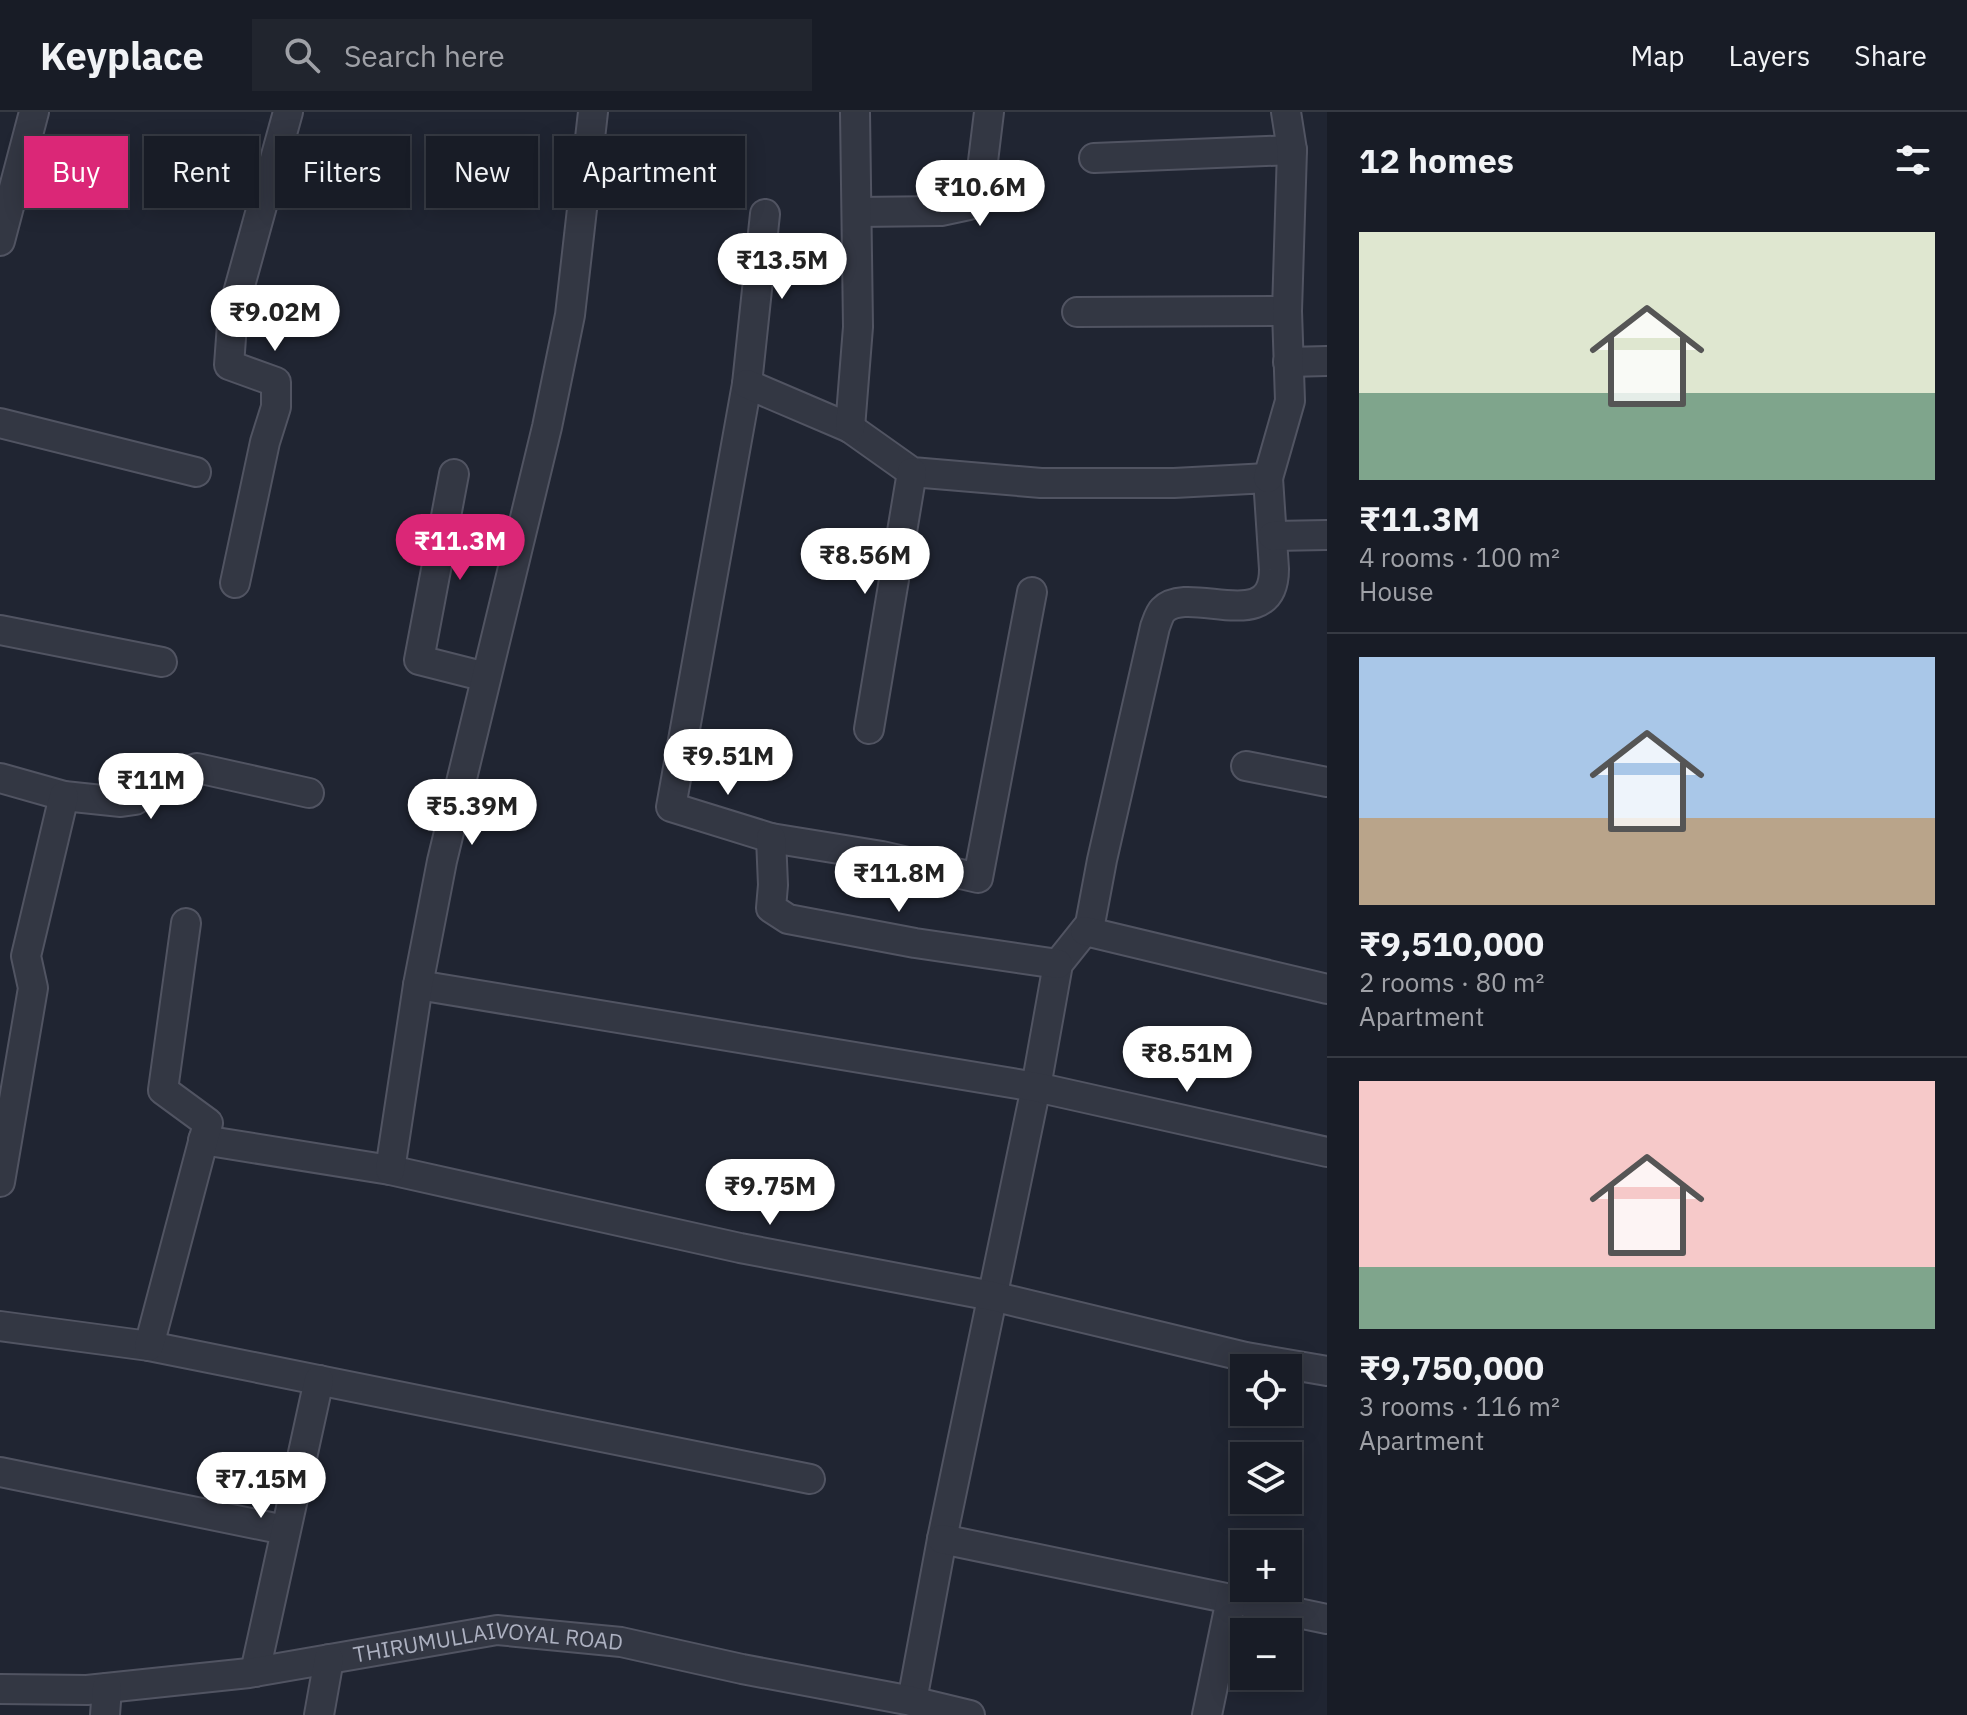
<!DOCTYPE html>
<meta charset="utf-8">
<style>
body{margin:0;font-family:"IBM Plex Sans",sans-serif;background:#21252e;color:#f1f3f6;height:100vh;display:flex;flex-direction:column;font-size:30px;white-space:nowrap}
*{box-sizing:border-box;margin:0}
p{font-size:26px;color:#9fa1a7}
.icon{flex:none;width:44px;height:44px;fill:none;stroke:currentColor;stroke-width:2;stroke-linecap:round;stroke-linejoin:round}
.map{position:relative;flex:1;overflow:hidden}
.side{display:flex;flex-direction:column;background:#181c26;width:640px}
.side>*{flex:none}
.hud{position:absolute;left:24px;top:24px;width:760px;height:72px;display:flex;gap:16px}
.tools{position:absolute;left:1230px;top:1242px;display:grid;gap:16px}
.tools a{display:grid;place-items:center;width:72px;height:72px;border-radius:0px;background:#181c26;box-shadow:0 4px 20px #0003,0 0 0 2px #363a43;font-size:40px}
.price{position:absolute;translate:-50% -68px;padding:0 18px;border-radius:28px;background:#fff;color:#222;font-size:26px;line-height:52px;filter:drop-shadow(0 2px 4px #0008)}
.price::after{content:'';position:absolute;left:50%;top:48px;width:24px;height:18px;margin-left:-12px;background:inherit;clip-path:polygon(0 0,100% 0,50% 100%)}
.price.selected{background:#db2777;color:#fff}
ul{padding:0;list-style:none}
li{display:grid;align-content:center;gap:16px;height:424px;padding:0 32px}
li+li{border-top:2px solid #363a43}
li span{display:grid;place-items:center;height:248px;border-radius:0px;color:#555}
li>.icon{margin-inline-start:auto}
span .icon{width:144px;height:144px;fill:#fffc;stroke-width:1}
li b{font-size:34px}
h2{display:flex;justify-content:space-between;align-items:center;height:96px;padding:0 32px;font-size:34px}
.pill{padding:0 28px;border-radius:0px;background:#181c26;box-shadow:0 4px 20px #0003,0 0 0 2px #363a43;font-size:28px;line-height:72px}
.pill.selected{background:#db2777;color:#fff}
header{display:flex;align-items:center;gap:48px;box-sizing:border-box;height:112px;padding:0 40px;background:#181c26;border-bottom:2px solid #363a43}
header strong{font-size:38px}
nav{display:flex;gap:44px;margin-inline-start:auto;font-size:28px}
.search{width:560px;height:72px;background:#21252e;display:flex;align-items:center;gap:20px;box-sizing:border-box;padding:0 28px;border-radius:0px;color:#9fa1a7;font-size:30px}
main{display:flex;flex:1;min-height:0}
.map>svg:first-child{display:block}
.lines{fill:none;stroke-linecap:round;stroke-linejoin:round}
.street-casing{stroke:#515462;stroke-width:32}
.street{stroke:#333743;stroke-width:28}
.labels{text-anchor:middle;stroke-width:6;stroke-linejoin:round;paint-order:stroke}
.street-label{font-size:22px;fill:#adb1c1;stroke:#191d28}
</style>
<header>
<strong>Keyplace</strong>
<div class="search"><svg class="icon" aria-label="search" viewBox="0 0 24 24"><circle cx="10" cy="10" r="6"/><path d="M15 15l6 6"/></svg>Search here</div>
<nav><a>Map</a><a>Layers</a><a>Share</a></nav>
</header>
<main>
<div class="map">
<svg width="1327" height="1603" viewBox="0 0 1327 1603">
<rect width="100%" height="100%" fill="#202532"/>
<g class="lines">
<defs>
<g id="street">
<path d="M1094,46L1292,38"/>
<path d="M858,100L941,99L969,93L980,74L989,0"/>
<path d="M765,102L747,272L671,695L771,726L882,744L978,766L1032,480"/>
<path d="M0,129L34,0"/>
<path d="M1077,200L1287,199"/>
<path d="M1288,250L1327,249"/>
<path d="M747,272L850,316L912,360L1041,371H1174L1268,366L1274,457C1274,526 1189,471 1163,498C1159,502 1157,510 1155,515L1102,748L1090,812L1058,852L1036,975L942,1427L912,1589"/>
<path d="M0,311L196,360"/>
<path d="M850,316L858,215L855,0"/>
<path d="M454,362L419,548L486,565"/>
<path d="M1268,366L1290,289L1287,199L1292,38L1286,0"/>
<path d="M1273,424L1327,423"/>
<path d="M235,471L265,330L276,295V270L229,253L233,199L288,0"/>
<path d="M0,518L162,550"/>
<path d="M869,617L912,360"/>
<path d="M1246,654L1327,670"/>
<path d="M0,666L64,684L121,690L135,688L168,666L197,656L309,681"/>
<path d="M771,726L773,773L771,796L788,807L915,831L1058,852"/>
<path d="M1085,819L1327,877"/>
<path d="M418,873L1036,975L1327,1040"/>
<path d="M203,1028L390,1058L740,1136L992,1184L1246,1245L1327,1259"/>
<path d="M390,1058L418,873L442,749L547,315L570,203L593,0"/>
<path d="M0,1070L33,876L26,844L64,684"/>
<path d="M0,1214L149,1234L810,1367"/>
<path d="M149,1234L208,1011L163,978L186,811"/>
<path d="M0,1360L285,1418"/>
<path d="M942,1427L1327,1507"/>
<path d="M255,1560L319,1268"/>
<path id="s1" d="M0,1577L87,1578L249,1561L497,1518L621,1530L742,1557L912,1589L970,1603"/>
<path d="M105,1603L107,1576"/>
<path d="M319,1603L329,1547"/>
<path d="M1207,1603L1231,1487"/>
</g>
</defs>
<use href="#street" class="street-casing"/>
<use href="#street" class="street"/>
</g>
<g class="labels">
<g class="street-label">
<text dy="8" stroke="none"><textPath href="#s1" startOffset="492">THIRUMULLAIVOYAL ROAD</textPath></text>
</g>
</g>
</svg>
<div class="tools">
<a><svg class="icon" aria-label="locate" viewBox="0 0 24 24"><circle cx="12" cy="12" r="6"/><path d="M12 2v4M12 18v4M2 12h4M18 12h4"/></svg></a>
<a><svg class="icon" aria-label="layers" viewBox="0 0 24 24"><path d="M12 4l9 5-9 5-9-5zM3 14l9 5 9-5"/></svg></a>
<a>+</a>
<a>−</a>
</div>
<b class="price" style="left:980px;top:116px">₹10.6M</b>
<b class="price" style="left:782px;top:189px">₹13.5M</b>
<b class="price" style="left:275px;top:241px">₹9.02M</b>
<b class="price selected" style="left:460px;top:470px">₹11.3M</b>
<b class="price" style="left:865px;top:484px">₹8.56M</b>
<b class="price" style="left:728px;top:685px">₹9.51M</b>
<b class="price" style="left:151px;top:709px">₹11M</b>
<b class="price" style="left:472px;top:735px">₹5.39M</b>
<b class="price" style="left:899px;top:802px">₹11.8M</b>
<b class="price" style="left:1187px;top:982px">₹8.51M</b>
<b class="price" style="left:770px;top:1115px">₹9.75M</b>
<b class="price" style="left:261px;top:1408px">₹7.15M</b>
<div class="hud">
<a class="pill selected">Buy</a>
<a class="pill">Rent</a>
<a class="pill">Filters</a>
<a class="pill">New</a>
<a class="pill">Apartment</a>
</div>
</div>
<section class="side">
<h2>12 homes<svg class="icon" aria-label="filters" viewBox="0 0 24 24"><path d="M4 7h16M4 17h16"/><circle cx="9" cy="7" r="2"/><circle cx="15" cy="17" r="2"/></svg></h2>
<ul>
<li><span style="background:linear-gradient(#dfe7d0 65%,#7fa58c 0)"><svg class="icon" aria-label="home" viewBox="0 0 24 24"><path d="M3 11l9-7 9 7M6 9v11h12V9"/></svg></span><div><b>₹11.3M</b><p>4 rooms · 100 m²</p><p>House</p></div></li>
<li><span style="background:linear-gradient(#a9c7e8 65%,#b9a48a 0)"><svg class="icon" aria-label="home" viewBox="0 0 24 24"><path d="M3 11l9-7 9 7M6 9v11h12V9"/></svg></span><div><b>₹9,510,000</b><p>2 rooms · 80 m²</p><p>Apartment</p></div></li>
<li><span style="background:linear-gradient(#f6c9c9 75%,#7fa58c 0)"><svg class="icon" aria-label="home" viewBox="0 0 24 24"><path d="M3 11l9-7 9 7M6 9v11h12V9"/></svg></span><div><b>₹9,750,000</b><p>3 rooms · 116 m²</p><p>Apartment</p></div></li>
</ul>
</section>
</main>
